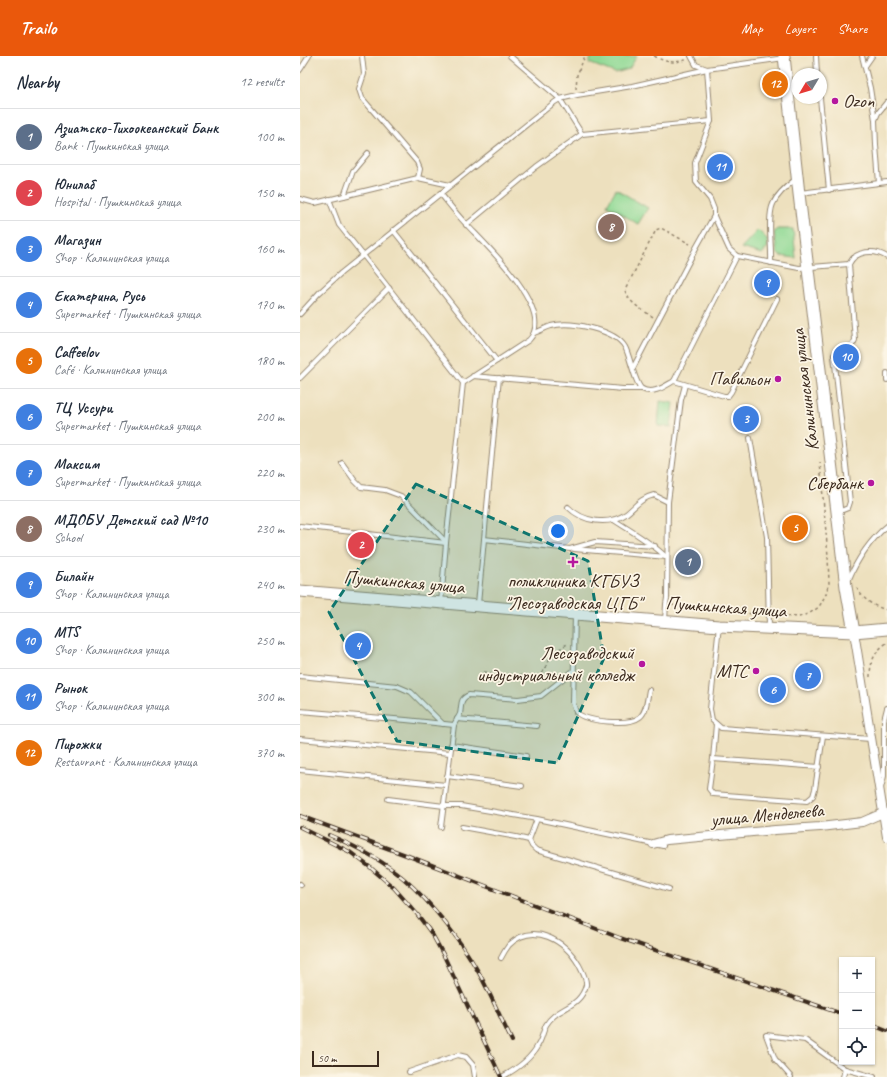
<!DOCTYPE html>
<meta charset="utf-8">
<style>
:root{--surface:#fff;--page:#f2f2f3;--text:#1f2937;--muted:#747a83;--line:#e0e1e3;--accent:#ea580c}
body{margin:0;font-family:Caveat,sans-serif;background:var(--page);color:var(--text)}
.controls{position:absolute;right:12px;bottom:12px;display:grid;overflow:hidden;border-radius:0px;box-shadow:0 1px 3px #0004}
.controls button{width:36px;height:36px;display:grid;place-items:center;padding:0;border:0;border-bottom:1px solid var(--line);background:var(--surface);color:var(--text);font:20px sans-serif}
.compass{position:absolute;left:491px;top:12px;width:36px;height:36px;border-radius:50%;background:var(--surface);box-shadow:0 1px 3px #0004;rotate:232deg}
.scale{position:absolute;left:12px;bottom:10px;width:67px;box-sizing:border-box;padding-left:4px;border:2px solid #3b2a1e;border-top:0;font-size:11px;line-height:14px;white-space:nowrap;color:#3b2a1e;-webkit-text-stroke:3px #fcf5e5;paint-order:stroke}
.you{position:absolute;left:258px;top:475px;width:14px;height:14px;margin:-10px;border:3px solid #fff;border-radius:50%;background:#1a73e8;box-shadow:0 0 0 6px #1a73e833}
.badge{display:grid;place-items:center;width:26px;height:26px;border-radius:50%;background:var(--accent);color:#fff;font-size:13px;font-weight:700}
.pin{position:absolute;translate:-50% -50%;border:2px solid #fff;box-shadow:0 1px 4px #0006}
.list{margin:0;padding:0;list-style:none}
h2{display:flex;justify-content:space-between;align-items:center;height:52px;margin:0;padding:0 16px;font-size:17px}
h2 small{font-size:13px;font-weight:400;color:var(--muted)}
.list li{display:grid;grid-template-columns:26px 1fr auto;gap:12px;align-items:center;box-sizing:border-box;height:56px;padding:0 16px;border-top:1px solid var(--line)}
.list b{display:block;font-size:15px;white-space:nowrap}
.list p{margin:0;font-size:13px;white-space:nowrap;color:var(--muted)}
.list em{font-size:13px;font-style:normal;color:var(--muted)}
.icon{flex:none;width:22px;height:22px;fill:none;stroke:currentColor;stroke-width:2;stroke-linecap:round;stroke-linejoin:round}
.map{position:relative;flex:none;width:587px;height:1021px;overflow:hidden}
header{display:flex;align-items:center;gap:24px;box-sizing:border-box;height:56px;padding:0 20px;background:var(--accent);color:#fff}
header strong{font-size:19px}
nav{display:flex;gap:22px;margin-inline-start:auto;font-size:14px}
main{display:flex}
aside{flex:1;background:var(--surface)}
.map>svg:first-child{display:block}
</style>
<header>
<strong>Trailo</strong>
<nav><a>Map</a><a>Layers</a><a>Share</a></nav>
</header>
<main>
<aside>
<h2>Nearby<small>12 results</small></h2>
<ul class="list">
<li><span class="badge" style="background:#5c6f8a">1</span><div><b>Азиатско-Тихоокеанский Банк</b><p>Bank · Пушкинская улица</p></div><em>100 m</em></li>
<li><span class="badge" style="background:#e0444e">2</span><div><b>Юнилаб</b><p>Hospital · Пушкинская улица</p></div><em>150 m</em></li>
<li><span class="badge" style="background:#3f7fe0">3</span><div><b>Магазин</b><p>Shop · Калининская улица</p></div><em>160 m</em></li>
<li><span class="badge" style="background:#3f7fe0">4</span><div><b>Екатерина, Русь</b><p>Supermarket · Пушкинская улица</p></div><em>170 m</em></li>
<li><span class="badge" style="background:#e8710a">5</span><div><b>Caffeelov</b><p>Café · Калининская улица</p></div><em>180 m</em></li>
<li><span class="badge" style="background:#3f7fe0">6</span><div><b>ТЦ Уссури</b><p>Supermarket · Пушкинская улица</p></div><em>200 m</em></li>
<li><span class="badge" style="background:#3f7fe0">7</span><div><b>Максим</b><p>Supermarket · Пушкинская улица</p></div><em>220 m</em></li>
<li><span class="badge" style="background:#8d6e63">8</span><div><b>МДОБУ Детский сад №10</b><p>School</p></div><em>230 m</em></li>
<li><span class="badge" style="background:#3f7fe0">9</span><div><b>Билайн</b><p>Shop · Калининская улица</p></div><em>240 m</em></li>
<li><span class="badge" style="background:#3f7fe0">10</span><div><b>MTS</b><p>Shop · Калининская улица</p></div><em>250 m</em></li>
<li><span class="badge" style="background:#3f7fe0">11</span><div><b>Рынок</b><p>Shop · Калининская улица</p></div><em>300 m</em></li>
<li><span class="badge" style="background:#e8710a">12</span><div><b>Пирожки</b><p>Restaurant · Калининская улица</p></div><em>370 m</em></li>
</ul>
</aside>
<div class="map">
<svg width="587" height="1021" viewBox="0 0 587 1021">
<rect width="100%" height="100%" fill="#fcf5e5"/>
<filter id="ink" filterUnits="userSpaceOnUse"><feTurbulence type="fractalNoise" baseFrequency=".025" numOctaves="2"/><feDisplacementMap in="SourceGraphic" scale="8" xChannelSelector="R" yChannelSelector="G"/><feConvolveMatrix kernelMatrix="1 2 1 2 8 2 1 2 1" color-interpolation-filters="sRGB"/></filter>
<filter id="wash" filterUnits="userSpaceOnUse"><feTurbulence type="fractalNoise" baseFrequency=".012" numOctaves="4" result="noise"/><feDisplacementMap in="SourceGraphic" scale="16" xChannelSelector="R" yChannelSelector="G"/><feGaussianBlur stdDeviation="0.9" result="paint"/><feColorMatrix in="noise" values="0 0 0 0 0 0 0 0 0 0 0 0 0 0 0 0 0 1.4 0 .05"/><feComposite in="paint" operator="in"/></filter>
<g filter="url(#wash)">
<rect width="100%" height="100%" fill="#ede0be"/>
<!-- green -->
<g fill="#90d994" stroke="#668259">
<polygon points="292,0 337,0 329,13 315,17 289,7"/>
<polygon points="316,133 348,152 338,168 307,149"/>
<polygon points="477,173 493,173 496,202 480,200 477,197 474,177"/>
<polygon points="458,174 467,183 468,191 462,198 441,192"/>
<polygon points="360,345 374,347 371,371 358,370"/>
</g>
</g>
<g filter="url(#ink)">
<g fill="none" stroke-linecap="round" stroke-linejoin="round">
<defs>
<g id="lane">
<polyline points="62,0 64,18 59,33 62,42 117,106 120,113 118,122"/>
<polyline points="210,0 260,43 282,78"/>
<path d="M 391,0 L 396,9 L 407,13 L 411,65 L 395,107 L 396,126 L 410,143 L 414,153 L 414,160 L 429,193 L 437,200 L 499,212 L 549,208 C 556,194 575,193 587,201"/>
<polyline points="516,0 517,18"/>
<polyline points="562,0 570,32 575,64"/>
<polyline points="565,10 572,0"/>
<polyline points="0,14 9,0"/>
<polyline points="520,42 529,134"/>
<polyline points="579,127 576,89 575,64 578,57 587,46"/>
<path d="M 140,137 C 149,148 158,160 168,170 C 188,191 245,245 234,276 C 233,279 231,282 229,284 L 163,327 L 146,487 L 141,547"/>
<polyline points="500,137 587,126"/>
<polyline points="44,140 53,115 68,97"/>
<polyline points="0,143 15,147 118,122 150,129"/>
<polyline points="29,143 39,169 63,199 163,327"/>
<polyline points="166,169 236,111 282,78 411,65"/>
<polyline points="93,174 197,305"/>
<path d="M 471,207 C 472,191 467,161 473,148 C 477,138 488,129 496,123"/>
<polyline points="0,258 19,237 41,217 255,46 260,43 277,39 332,30 407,13 484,2"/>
<path d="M 234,277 C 240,275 245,272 251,270 C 269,265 315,273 325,291 C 330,300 335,328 342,333 C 353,339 365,330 374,325 L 437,200"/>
<polyline points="333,312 396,192 414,160"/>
<polyline points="587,317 587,324"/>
<polyline points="173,320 323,333 342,333"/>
<polyline points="0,322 89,232"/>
<polyline points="374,325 424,340 428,340 431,336 477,243"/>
<polyline points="450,382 467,481 469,571"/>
<polyline points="42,407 55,425 61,431 85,434 101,440 146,486"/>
<polyline points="368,446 381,344 385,329"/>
<path d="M 268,451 C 283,466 308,470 326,458 C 336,450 341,442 354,439 L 368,446 L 367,542 L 366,548 L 365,565"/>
<path d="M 538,456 L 548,452 L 550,446 L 534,299 L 539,293 C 547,292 552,292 555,284 L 549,208"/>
<path d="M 314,464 C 332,476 351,486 366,501"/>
<polyline points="0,470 146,487"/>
<polyline points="184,483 270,493 295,486 355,490"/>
<polyline points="274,493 367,501"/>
<path d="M 548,525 C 557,504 569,485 587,470"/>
<polyline points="178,548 199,322"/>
<path d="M 275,558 L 273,647 C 274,649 275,654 276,656 C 286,666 329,670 340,661 C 347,655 347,643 349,634"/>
<polyline points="419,570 410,653 412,664 421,672 571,683"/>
<polyline points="0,620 97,630 111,636 143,668"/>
<polyline points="0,655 106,664 154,669"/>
<polyline points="157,663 237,670"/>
<polyline points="0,683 150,697"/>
<polyline points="151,689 226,700"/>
<polyline points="413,703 416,668"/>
<polyline points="519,711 413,703 409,733 413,738 507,745 513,740 515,733 523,680"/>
<polyline points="0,714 146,729"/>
<polyline points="147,720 222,730"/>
<polyline points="581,732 584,720 584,664 587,652"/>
<polyline points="88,743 144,750 161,750 237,763 363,790"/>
<path d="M 141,771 L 154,669 C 155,666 158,662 160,658 C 162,649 159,643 169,639 L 218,643 L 241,640 L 273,615"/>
<polyline points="162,771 216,781 229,784 232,790 236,794 369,833"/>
<polyline points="229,784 237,763"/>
<polyline points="0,828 1,829"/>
<path d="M 201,902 C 203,898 206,893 209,889 C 234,865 265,885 279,909 C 282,915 287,923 286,929 C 280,953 256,951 246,969 C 243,975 242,983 238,989 C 231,1003 215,1014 202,1021"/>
<polyline points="109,1016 158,999 166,1001 173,1009 175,1021"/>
<polyline points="491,1021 475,1003 466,979 505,984 545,1013 574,1021"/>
<polyline points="543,1021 545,1013"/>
</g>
<g id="street">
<polyline points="554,576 587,781"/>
<polyline points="353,788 367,784 475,774 520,771 562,766 583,757"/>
</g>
<g id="secondary">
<polyline points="484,0 499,138 546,531 554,576"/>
<polyline points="0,535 419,570 554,576 587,573"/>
</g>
</defs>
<!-- lane casing -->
<use href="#lane" stroke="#94856e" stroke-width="6"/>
<!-- street casing -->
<use href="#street" stroke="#94856e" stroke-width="10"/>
<!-- secondary casing -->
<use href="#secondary" stroke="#94856e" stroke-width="13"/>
<!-- path -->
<g stroke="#94856e" stroke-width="1.5" stroke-dasharray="3 3" stroke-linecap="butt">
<path d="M 354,0 C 367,7 372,7 386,4"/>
<polyline points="276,33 277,19 285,0"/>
<path d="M 353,261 C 343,254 328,247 325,234 L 356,174 L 361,172 L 390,188"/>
<path d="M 557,532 C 563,544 575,551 587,554"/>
<polyline points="371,549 463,559"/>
<polyline points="475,560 499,561 510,557 519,551 526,538 529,527 528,500 520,406"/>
<polyline points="184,616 237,621 242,618 252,598 267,588"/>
<path d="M 570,621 C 570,607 574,595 587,587"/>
</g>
<!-- lane -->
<use href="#lane" stroke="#fff" stroke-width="4"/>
<!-- street -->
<use href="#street" stroke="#fff" stroke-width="8"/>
<!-- secondary -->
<use href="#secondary" stroke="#fff" stroke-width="11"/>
<defs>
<g id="rail">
<polyline points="0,760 106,799 320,882 542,958"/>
<polyline points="0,771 50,796 71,812 94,832 117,858 132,878 144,900 201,1021"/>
<path d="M 29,779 C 55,790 81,803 103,822 C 132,847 160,883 179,917 C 191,939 201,963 212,985"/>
<polyline points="572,969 587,975"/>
</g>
</defs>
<!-- rail casing -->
<use href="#rail" stroke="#3b2a1e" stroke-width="4"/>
<!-- rail -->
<use href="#rail" stroke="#fcf5e5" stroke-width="2.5" stroke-dasharray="8" stroke-linecap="butt"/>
</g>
</g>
<!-- marked area -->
<path fill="#0f766e" fill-opacity="0.2" stroke="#0f766e" stroke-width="3" stroke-dasharray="8 5" stroke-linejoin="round" d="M 116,428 L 288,505 L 304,602 L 257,707 L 97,685 L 29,556 Z"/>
<!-- markers -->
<g fill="#b5179e" stroke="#fcf5e5" stroke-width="1.5">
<circle cx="535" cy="45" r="4"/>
<circle cx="478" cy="323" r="4"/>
<circle cx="571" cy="427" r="4"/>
<path d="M271 500h4v4h4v4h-4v4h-4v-4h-4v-4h4z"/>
<circle cx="342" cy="608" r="4"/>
<circle cx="456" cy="615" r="4"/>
</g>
<g text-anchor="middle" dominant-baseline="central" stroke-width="3.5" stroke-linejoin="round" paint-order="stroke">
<!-- poi labels -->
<g font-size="19" fill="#3b2a1e" stroke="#fcf5e5" text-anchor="end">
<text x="543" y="45" text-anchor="start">Ozon</text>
<text x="470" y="323">Павильон</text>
<text x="563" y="427">Сбербанк</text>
<text x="273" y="525" text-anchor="middle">поликлиника КГБУЗ<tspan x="273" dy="22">"Лесозаводская ЦГБ"</tspan></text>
<text x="334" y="597">Лесозаводский<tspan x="334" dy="22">индустриальный колледж</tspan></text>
<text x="448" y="615">МТС</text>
</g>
<!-- street labels -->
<g font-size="19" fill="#3b2a1e" stroke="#fcf5e5">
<text transform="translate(505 334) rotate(-97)">Калининская улица</text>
<text transform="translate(104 526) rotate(5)">Пушкинская улица</text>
<text transform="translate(426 551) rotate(4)">Пушкинская улица</text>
<text transform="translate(467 759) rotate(-5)">улица Менделеева</text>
</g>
</g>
</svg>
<div class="controls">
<button>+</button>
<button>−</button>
<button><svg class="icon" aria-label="locate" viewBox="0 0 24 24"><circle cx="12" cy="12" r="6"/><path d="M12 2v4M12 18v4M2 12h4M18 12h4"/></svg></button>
</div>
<svg class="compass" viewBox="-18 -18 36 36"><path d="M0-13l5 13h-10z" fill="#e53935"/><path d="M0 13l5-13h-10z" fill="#747a83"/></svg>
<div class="scale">50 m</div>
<div class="you"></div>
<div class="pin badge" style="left:388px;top:506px;background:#5c6f8a">1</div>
<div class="pin badge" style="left:61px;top:489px;background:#e0444e">2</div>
<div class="pin badge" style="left:446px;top:363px;background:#3f7fe0">3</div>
<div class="pin badge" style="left:58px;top:590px;background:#3f7fe0">4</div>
<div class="pin badge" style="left:495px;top:472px;background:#e8710a">5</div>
<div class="pin badge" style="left:473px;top:634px;background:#3f7fe0">6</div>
<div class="pin badge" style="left:508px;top:620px;background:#3f7fe0">7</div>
<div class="pin badge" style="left:311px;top:171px;background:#8d6e63">8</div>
<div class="pin badge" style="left:467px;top:227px;background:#3f7fe0">9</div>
<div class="pin badge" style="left:546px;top:301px;background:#3f7fe0">10</div>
<div class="pin badge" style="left:420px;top:111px;background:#3f7fe0">11</div>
<div class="pin badge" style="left:475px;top:28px;background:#e8710a">12</div>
</div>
</main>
